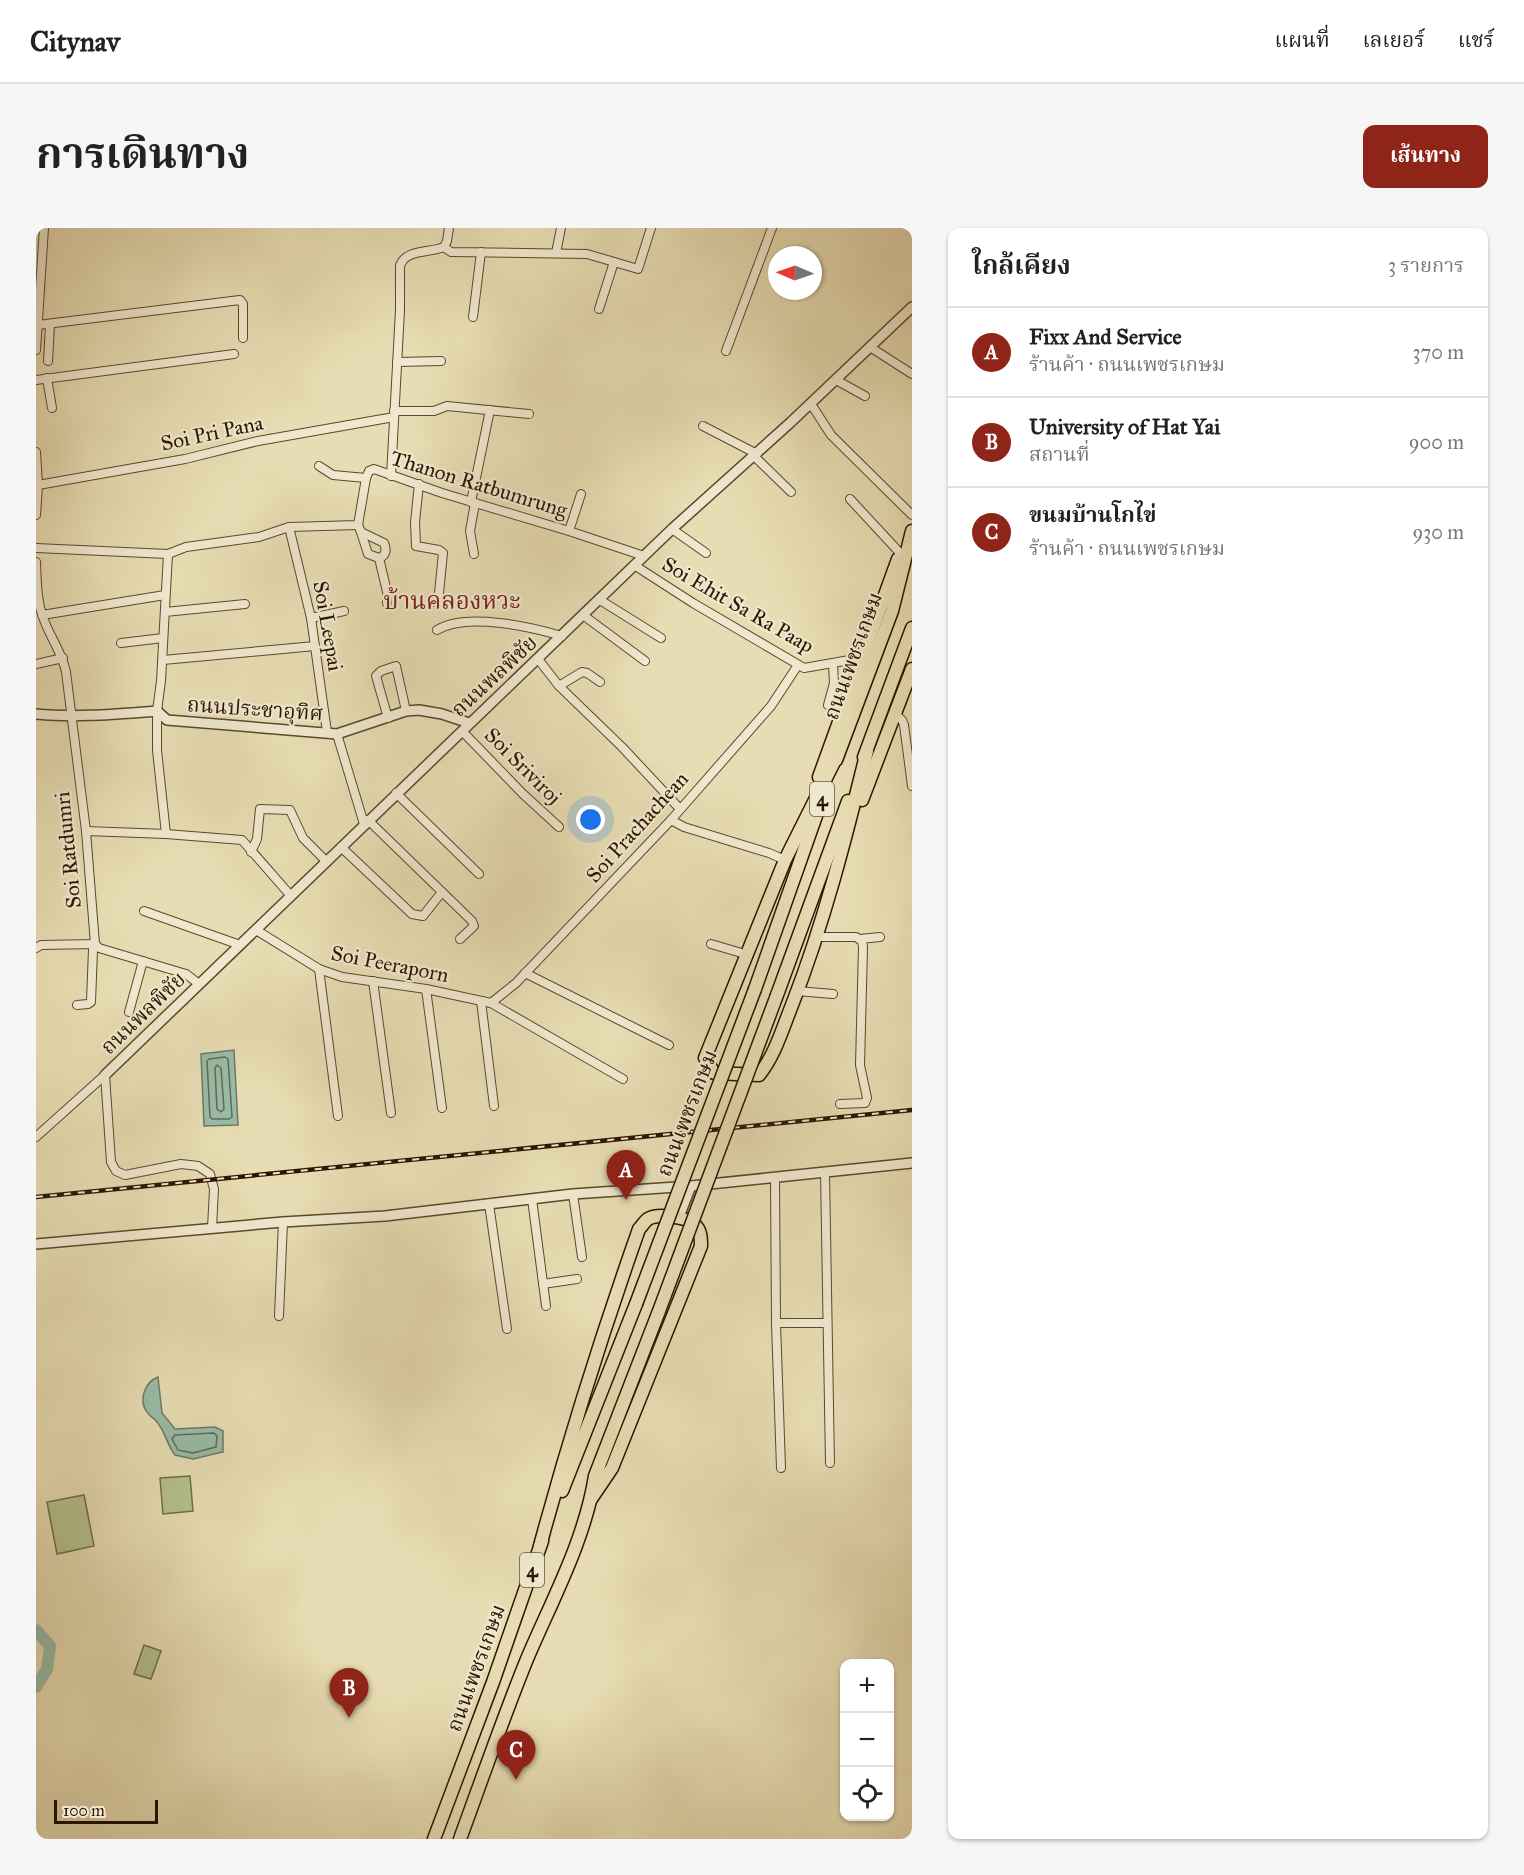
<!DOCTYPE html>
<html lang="th">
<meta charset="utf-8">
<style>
:root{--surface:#fff;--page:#f6f6f6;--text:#222;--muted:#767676;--line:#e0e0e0;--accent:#8f2418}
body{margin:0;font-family:"IM FELL Great Primer","Noto Serif Thai",serif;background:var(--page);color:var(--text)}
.controls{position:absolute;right:18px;bottom:18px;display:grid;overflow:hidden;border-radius:12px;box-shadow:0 2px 4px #0004}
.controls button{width:54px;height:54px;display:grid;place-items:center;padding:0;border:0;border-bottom:2px solid var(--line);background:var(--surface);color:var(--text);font:30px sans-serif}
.compass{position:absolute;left:732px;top:18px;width:54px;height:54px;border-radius:50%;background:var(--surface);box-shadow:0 2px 4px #0004;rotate:272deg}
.scale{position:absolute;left:18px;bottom:15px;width:104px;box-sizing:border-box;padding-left:6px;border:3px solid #2c1600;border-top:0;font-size:16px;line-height:21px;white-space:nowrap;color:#2c1600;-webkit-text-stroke:4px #efe8ce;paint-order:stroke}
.you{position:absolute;left:555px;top:592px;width:21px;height:21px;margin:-15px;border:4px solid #fff;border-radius:50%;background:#1a73e8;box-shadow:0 0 0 9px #1a73e833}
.badge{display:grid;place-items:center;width:39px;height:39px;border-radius:50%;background:var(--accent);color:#fff;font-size:20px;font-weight:700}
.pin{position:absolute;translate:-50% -50px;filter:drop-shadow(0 2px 3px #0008)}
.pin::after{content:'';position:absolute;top:32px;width:21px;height:18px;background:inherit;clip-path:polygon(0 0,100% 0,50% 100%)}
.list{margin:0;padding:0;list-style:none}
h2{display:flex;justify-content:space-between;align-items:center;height:78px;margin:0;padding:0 24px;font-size:26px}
h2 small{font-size:20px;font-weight:400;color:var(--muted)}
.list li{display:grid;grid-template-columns:39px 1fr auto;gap:18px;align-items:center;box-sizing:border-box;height:90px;padding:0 24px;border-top:2px solid var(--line)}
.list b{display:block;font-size:22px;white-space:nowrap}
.list p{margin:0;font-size:20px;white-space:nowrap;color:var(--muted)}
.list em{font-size:20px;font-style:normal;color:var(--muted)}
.icon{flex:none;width:33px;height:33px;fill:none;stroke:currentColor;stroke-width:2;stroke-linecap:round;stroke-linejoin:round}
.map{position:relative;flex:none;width:876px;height:1611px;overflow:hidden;border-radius:12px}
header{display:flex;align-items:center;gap:36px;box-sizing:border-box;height:84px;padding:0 30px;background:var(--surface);border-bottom:2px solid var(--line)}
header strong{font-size:28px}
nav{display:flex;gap:33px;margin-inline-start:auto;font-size:21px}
.intro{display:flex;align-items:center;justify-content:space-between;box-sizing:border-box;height:144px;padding:0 36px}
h1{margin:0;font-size:42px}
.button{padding:15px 27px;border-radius:12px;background:var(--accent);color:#fff;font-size:21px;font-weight:700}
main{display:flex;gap:36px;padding:0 36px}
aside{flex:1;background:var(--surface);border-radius:12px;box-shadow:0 2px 4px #0004}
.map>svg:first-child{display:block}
</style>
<header>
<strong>Citynav</strong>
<nav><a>แผนที่</a><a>เลเยอร์</a><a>แชร์</a></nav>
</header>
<div class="intro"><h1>การเดินทาง</h1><a class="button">เส้นทาง</a></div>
<main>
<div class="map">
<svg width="876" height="1611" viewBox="0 0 876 1611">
<rect width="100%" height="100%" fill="#e7dcb3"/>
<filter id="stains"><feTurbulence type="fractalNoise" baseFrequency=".00333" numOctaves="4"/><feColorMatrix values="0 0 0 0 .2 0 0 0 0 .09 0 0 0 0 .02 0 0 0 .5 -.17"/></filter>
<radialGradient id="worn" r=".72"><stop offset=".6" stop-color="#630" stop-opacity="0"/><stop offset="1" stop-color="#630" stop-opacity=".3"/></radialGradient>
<!-- green -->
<g fill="#b3c18e" stroke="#706c47" stroke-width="1.5">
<polygon points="154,1248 157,1283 127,1286 124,1250"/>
<polygon points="48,1267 58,1318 21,1326 11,1274"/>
<polygon points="108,1417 125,1423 115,1451 98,1446"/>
</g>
<!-- water -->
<g fill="#98bca7" stroke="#6d7a64" stroke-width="1.5">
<polygon points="198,822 202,897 168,898 165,826"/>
<path d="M 122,1149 L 126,1185 L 139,1201 L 179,1199 L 187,1203 L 187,1224 L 157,1231 L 139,1227 C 131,1217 129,1203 121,1194 C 118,1190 113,1188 111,1184 C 102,1172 109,1154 122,1149 Z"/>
</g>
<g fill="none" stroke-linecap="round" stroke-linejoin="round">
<!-- shore -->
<g stroke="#626954" stroke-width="1.5">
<polygon points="189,829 192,831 196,889 193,891 176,891 174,889 171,833 173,831"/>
<polygon points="181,837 185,840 188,881 185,884 181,881 179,840"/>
<polygon points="178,1205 181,1208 180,1219 157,1225 142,1222 136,1211 139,1207"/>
</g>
<!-- river -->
<polyline stroke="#98bca7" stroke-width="12" points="0,1402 14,1418 11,1441 0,1459"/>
<defs>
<g id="minor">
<polyline points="408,19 415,24 551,26 602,41 615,0"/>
<polyline points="520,25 525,0"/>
<polyline points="563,81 578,34"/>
<polyline points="437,89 445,24"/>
<polyline points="2,97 204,72 207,76 207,110"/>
<polyline points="834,119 876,146"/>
<polyline points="0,122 8,0"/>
<polyline points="690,123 736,0"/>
<polyline points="12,133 14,96"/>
<polyline points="361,134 405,133"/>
<polyline points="11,150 16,180"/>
<polyline points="0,152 198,126"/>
<polyline points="800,152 829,168"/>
<polyline points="775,176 795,207 876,287"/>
<polyline points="358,183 398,183 411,178 493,186"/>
<polyline points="667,198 721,226"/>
<polyline points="0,224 2,257 0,287"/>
<polyline points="718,228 755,264"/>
<polyline points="283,238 297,247 330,250"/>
<path d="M 355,248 L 364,82 L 364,38 C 369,21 394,25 408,19 L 411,13 L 413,0"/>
<polyline points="383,256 379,294 380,318 403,322 407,325 403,365 398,374"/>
<polyline points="2,257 149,231 222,213 358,189"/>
<polyline points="814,271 864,325"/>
<polyline points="435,274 454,182"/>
<path d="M 322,297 L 325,304 L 348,315 C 351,322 350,328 343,330 L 352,368 L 351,375"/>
<polyline points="253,299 275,390 291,504"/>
<polyline points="636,301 670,325"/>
<polyline points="533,303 545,266"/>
<polyline points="325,304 332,326 343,330"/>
<polyline points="0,320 132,326 150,319 223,309 253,299 322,297 330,250 333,243 338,241 406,265 533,303 608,328"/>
<polyline points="438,326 434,303 439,275"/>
<path d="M 0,334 C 1,351 0,370 6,386 C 12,407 26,423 30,444 L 50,603 L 59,716 L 57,721 L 55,774 L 52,776 L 41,777"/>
<polyline points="598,337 657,375 768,440 825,430"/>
<polyline points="564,372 625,410"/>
<polyline points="129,384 209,376"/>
<polyline points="6,387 129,367"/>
<polyline points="547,387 609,433"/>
<polyline points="275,390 308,383"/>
<path d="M 401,402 C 431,384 495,399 526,408"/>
<polyline points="85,415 127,410"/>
<polyline points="502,431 523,458 586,519 644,581"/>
<polyline points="127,432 279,418"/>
<polyline points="0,436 27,430"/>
<polyline points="797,436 798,455 792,477 806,485"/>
<polyline points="523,458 546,444 551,445 564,454"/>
<polyline points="859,486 866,492 868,497 876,558"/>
<polyline points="352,490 340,448 345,443 360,438 370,483"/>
<polyline points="426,503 487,566 523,599"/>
<polyline points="301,506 328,596"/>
<polyline points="360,565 443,646"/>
<polyline points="332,592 436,693 438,698 424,711"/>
<polyline points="635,592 648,599 733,625 749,632"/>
<polyline points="50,603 130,606 206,612 255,668"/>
<polyline points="130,606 121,522 121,483 125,453 132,326"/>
<polyline points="305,619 376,686 387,688 406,664"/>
<polyline points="215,624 221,611 224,581 254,582 267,610 290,633"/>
<polyline points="108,683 204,717"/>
<polyline points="220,702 283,741 306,749 390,761 455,775 587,851"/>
<polyline points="780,709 820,709 826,713 827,719 824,837 831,870 829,875 804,876"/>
<polyline points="824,711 844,709"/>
<polyline points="675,716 709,726"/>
<polyline points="0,720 5,717 59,716 63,720 150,746 163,756"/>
<polyline points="283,741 302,888"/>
<polyline points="489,745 633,817"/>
<polyline points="337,753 355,885"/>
<polyline points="390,761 406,880"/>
<polyline points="761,763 797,766"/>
<polyline points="445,773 458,878"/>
<polyline points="455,775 480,755 635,592 735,478 762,437"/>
<polyline points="93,784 107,733"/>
<polyline points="69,847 75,934 80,943 89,947 145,936 162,938 174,946 178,961 176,1000"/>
<polyline points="0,909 69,847"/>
<polyline points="789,945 794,1235"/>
<polyline points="739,949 740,1095 745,1240"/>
<polyline points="537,966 546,1029"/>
<polyline points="496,971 510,1078"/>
<polyline points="453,976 471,1101"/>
<polyline points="507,1056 541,1051"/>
<polyline points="243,1088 247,994"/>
<polyline points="740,1095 790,1095"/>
</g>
<g id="tertiary">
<path d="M 0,486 C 40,490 81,486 121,483 L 131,492 L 301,506 L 370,483 L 383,482 L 406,486 L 433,495"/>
<polyline points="69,847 636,301 755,194 876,79"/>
<polyline points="643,989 655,958"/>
<polyline points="0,1016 247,994 349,988 537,966 655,958 876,935"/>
</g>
<g id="trunk">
<path d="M 802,526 L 749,632 L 669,830 L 678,845 L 723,847 C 739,827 746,802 756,777 C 788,695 810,609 831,523"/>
<polyline points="828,529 876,400"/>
<polyline points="800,532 856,383 876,303"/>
<polyline points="783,549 862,331"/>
<polyline points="826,572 876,441"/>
<polyline points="719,761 787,568"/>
<polyline points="741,767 812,573"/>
<polyline points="526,1263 600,1076"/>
<path d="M 504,1318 C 533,1211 566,1106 603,1001 C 606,998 609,993 612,991 C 621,985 651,989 658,996 C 665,1002 665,1010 665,1018 L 576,1240 L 555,1271"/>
<polyline points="398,1611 457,1454 506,1313"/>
<path d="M 424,1611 C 446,1551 467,1490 491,1431 C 516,1372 549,1312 559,1248 L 623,1083"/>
</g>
</defs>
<!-- minor casing -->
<use href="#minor" stroke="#5b482d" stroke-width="10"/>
<!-- tertiary casing -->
<use href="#tertiary" stroke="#5b482d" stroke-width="12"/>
<!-- trunk casing -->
<use href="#trunk" stroke="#2c1600" stroke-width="15"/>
<!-- minor -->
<use href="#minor" stroke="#efe8ce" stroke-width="8"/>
<!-- tertiary -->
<use href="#tertiary" stroke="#efe8ce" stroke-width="9"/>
<!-- trunk -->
<use href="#trunk" stroke="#e7dcb3" stroke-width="12"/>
<defs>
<polyline id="rail" points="0,969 876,882"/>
</defs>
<!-- rail casing -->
<use href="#rail" stroke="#2c1600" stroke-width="4.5"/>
<!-- rail -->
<use href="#rail" stroke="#efe8ce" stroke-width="2" stroke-dasharray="7" stroke-linecap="butt"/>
<defs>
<g id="trunk-bridge">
<polyline points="600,1076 719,761"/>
<polyline points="623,1083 741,767"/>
</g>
</defs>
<!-- trunk-bridge casing -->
<use href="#trunk-bridge" stroke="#2c1600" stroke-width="15" stroke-linecap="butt"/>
<!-- trunk-bridge -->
<use href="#trunk-bridge" stroke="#e7dcb3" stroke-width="12"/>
</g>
<g text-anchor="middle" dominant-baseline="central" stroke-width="4.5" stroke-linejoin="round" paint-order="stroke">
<!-- shield labels -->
<g fill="#efe8ce" stroke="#66553e" stroke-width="1.5">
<rect x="774" y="554" width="24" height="34" rx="4.5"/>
<rect x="484" y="1325" width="24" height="34" rx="4.5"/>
</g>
<g font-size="20" font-weight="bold" fill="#2c1600">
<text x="786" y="571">4</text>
<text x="496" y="1342">4</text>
</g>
<!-- street labels -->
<g font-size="21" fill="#2c1600" stroke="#efe8ce">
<text transform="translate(176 205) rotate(-12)">Soi Pri Pana</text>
<text transform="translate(443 256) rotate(17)">Thanon Ratbumrung</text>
<text transform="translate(702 377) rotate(30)">Soi Ehit Sa Ra Paap</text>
<text transform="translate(292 398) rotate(80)">Soi Leepai</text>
<text transform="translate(817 428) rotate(-70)">ถนนเพชรเกษม</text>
<text transform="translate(458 448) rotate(-43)">ถนนพลพิชัย</text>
<text transform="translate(219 481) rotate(4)">ถนนประชาอุทิศ</text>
<text transform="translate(487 538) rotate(45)">Soi Sriviroj</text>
<text transform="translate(601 599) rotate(-48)">Soi Prachachean</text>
<text transform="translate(32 622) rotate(-96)">Soi Ratdumri</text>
<text transform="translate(354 736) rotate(11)">Soi Peeraporn</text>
<text transform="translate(107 785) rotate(-44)">ถนนพลพิชัย</text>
<text transform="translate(651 885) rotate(-69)">ถนนเพชรเกษม</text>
<text transform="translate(440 1440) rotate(-70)">ถนนเพชรเกษม</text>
</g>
<!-- quarter labels -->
<g font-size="24" fill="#7a1f14" stroke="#efe8ce">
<text x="416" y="373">บ้านคลองหวะ</text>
</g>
</g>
<rect width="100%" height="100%" filter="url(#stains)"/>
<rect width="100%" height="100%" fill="url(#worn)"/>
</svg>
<div class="controls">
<button>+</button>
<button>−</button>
<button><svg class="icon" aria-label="locate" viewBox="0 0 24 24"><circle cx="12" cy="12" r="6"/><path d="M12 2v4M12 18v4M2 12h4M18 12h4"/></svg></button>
</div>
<svg class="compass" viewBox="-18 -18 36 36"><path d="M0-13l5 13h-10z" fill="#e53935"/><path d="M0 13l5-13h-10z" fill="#767676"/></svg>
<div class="scale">100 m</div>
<div class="you"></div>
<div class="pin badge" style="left:590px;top:972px">A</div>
<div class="pin badge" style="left:313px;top:1490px">B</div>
<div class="pin badge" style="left:480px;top:1552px">C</div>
</div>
<aside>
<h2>ใกล้เคียง<small>3 รายการ</small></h2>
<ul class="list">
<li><span class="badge">A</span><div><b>Fixx And Service</b><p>ร้านค้า · ถนนเพชรเกษม</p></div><em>370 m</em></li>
<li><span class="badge">B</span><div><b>University of Hat Yai</b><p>สถานที่</p></div><em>900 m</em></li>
<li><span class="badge">C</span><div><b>ขนมบ้านโกไข่</b><p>ร้านค้า · ถนนเพชรเกษม</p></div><em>930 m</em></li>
</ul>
</aside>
</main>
